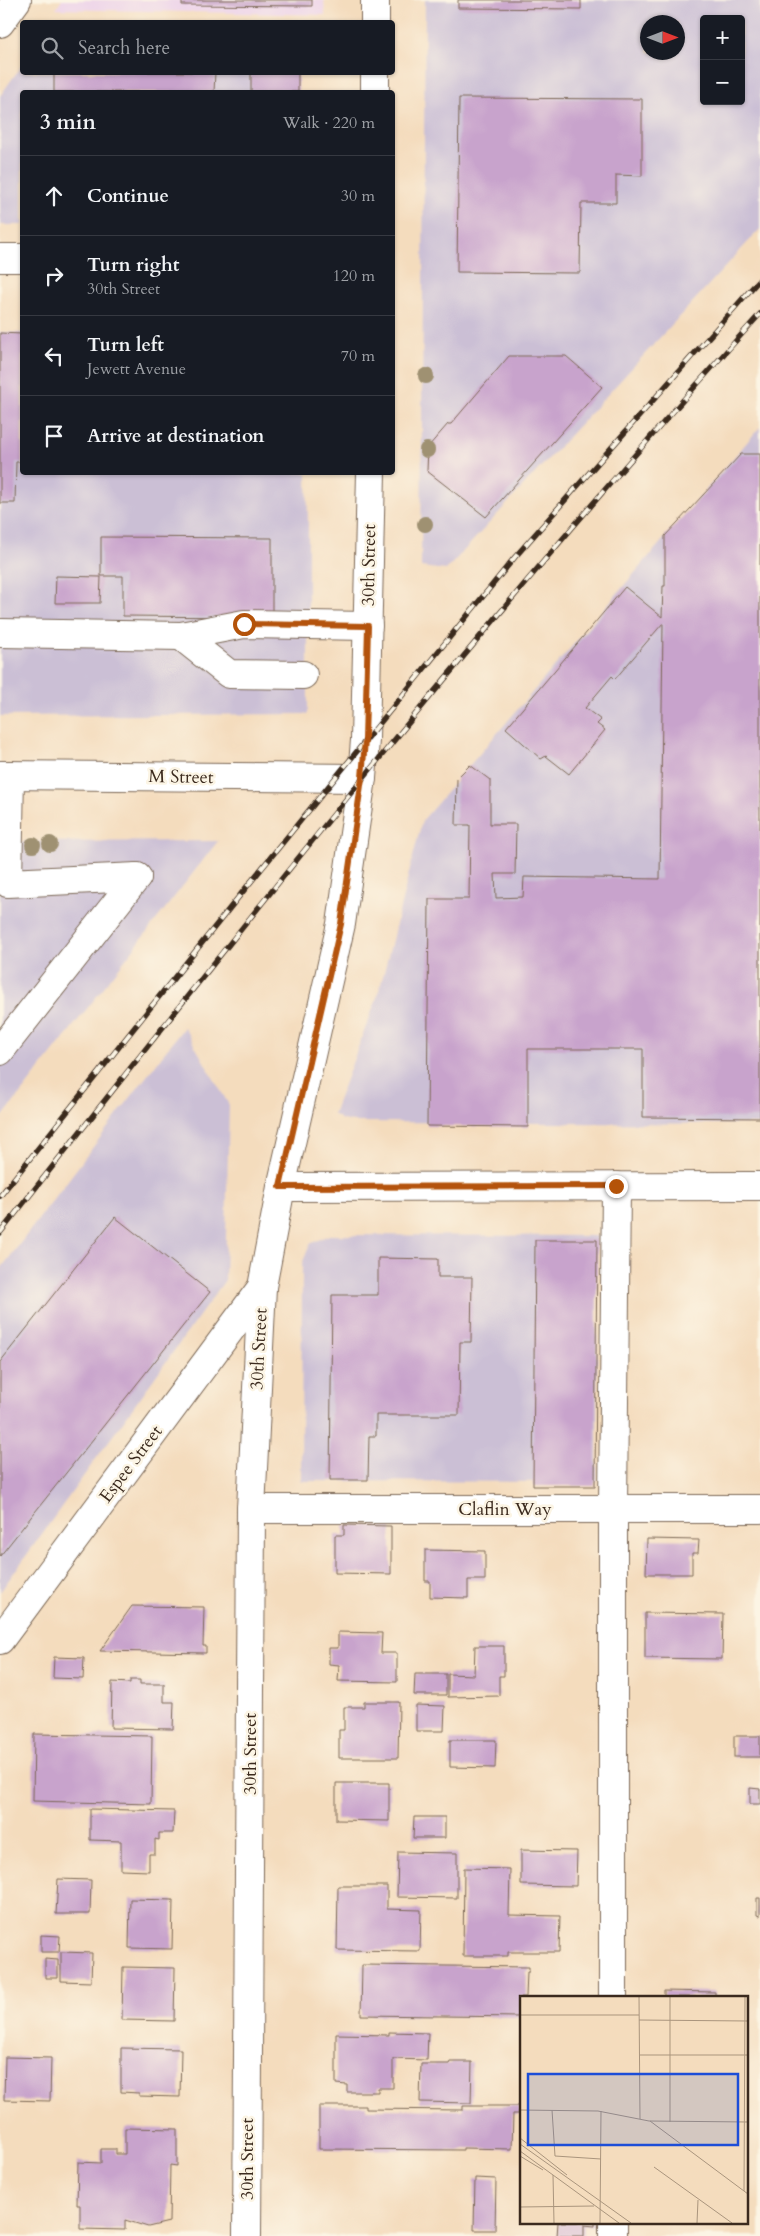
<!DOCTYPE html>
<meta charset="utf-8">
<style>
:root{--surface:#171b24;--page:#20242c;--text:#f1f3f6;--muted:#9ea1a6;--line:#363941}
body{margin:0;font-family:Cardo,serif;background:var(--page);color:var(--text)}
.controls{position:absolute;right:15px;top:15px;display:grid;overflow:hidden;border-radius:5px;box-shadow:0 1px 4px #0004}
.controls button{width:45px;height:45px;display:grid;place-items:center;padding:0;border:0;border-bottom:1px solid var(--line);background:var(--surface);color:var(--text);font:25px sans-serif}
.compass{position:absolute;left:640px;top:15px;width:45px;height:45px;border-radius:50%;background:var(--surface);box-shadow:0 1px 4px #0004;rotate:90deg}
.stop{position:absolute;width:15px;height:15px;margin:-11px;border:4px solid #b45309;border-radius:50%;background:#fff}
.stop.end{background:#b45309;border-color:#fff;box-shadow:0 1px 5px #0008}
.list{margin:0;padding:0;list-style:none}
h2{display:flex;justify-content:space-between;align-items:center;height:65px;margin:0;padding:0 20px;font-size:21px}
h2 small{font-size:16px;font-weight:400;color:var(--muted)}
.list li{display:grid;grid-template-columns:32px 1fr auto;gap:15px;align-items:center;box-sizing:border-box;height:80px;padding:0 20px;border-top:1px solid var(--line)}
.list b{display:block;font-size:19px;white-space:nowrap}
.list p{margin:0;font-size:16px;white-space:nowrap;color:var(--muted)}
.list em{font-size:16px;font-style:normal;color:var(--muted)}
.icon{flex:none;width:28px;height:28px;fill:none;stroke:currentColor;stroke-width:2;stroke-linecap:round;stroke-linejoin:round}
.map{position:relative;flex:none;width:760px;height:2236px;overflow:hidden}
.search{position:absolute;background:var(--surface);box-shadow:0 1px 4px #0004;left:20px;top:20px;width:375px;height:55px;display:flex;align-items:center;gap:12px;box-sizing:border-box;padding:0 18px;border-radius:5px;color:var(--muted);font-size:19px}
.panel{position:absolute;background:var(--surface);box-shadow:0 1px 4px #0004;left:20px;top:90px;width:375px;height:385px;border-radius:5px}
.map>svg:first-child{display:block}
</style>
<div class="map">
<svg width="760" height="2236" viewBox="0 0 760 2236">
<rect width="100%" height="100%" fill="#fcf5e5"/>
<filter id="ink" filterUnits="userSpaceOnUse"><feTurbulence type="fractalNoise" baseFrequency=".02" numOctaves="2"/><feDisplacementMap in="SourceGraphic" scale="10" xChannelSelector="R" yChannelSelector="G"/><feConvolveMatrix kernelMatrix="1 2 1 2 8 2 1 2 1" color-interpolation-filters="sRGB"/></filter>
<filter id="wash" filterUnits="userSpaceOnUse"><feTurbulence type="fractalNoise" baseFrequency=".0096" numOctaves="4" result="noise"/><feDisplacementMap in="SourceGraphic" scale="20" xChannelSelector="R" yChannelSelector="G"/><feGaussianBlur stdDeviation="1.12" result="paint"/><feColorMatrix in="noise" values="0 0 0 0 0 0 0 0 0 0 0 0 0 0 0 0 0 1.4 0 .05"/><feComposite in="paint" operator="in"/></filter>
<g filter="url(#wash)">
<rect width="100%" height="100%" fill="#f4dcbd"/>
<!-- built -->
<polygon fill="#ecd1ea" points="62,0 324,0 325,15 56,9"/>
<!-- industrial -->
<g fill="#cbbfd5" fill-rule="evenodd">
<path d="M 425,0 L 760,0 L 760,229 L 446,570 L 421,567 ZM 704,19 L 741,19 L 741,101 L 704,101 ZM 648,22 L 678,22 L 678,52 L 648,52 Z"/>
<polygon points="22,65 22,72 293,73 293,92 22,92 22,225 0,225 0,96"/>
<polygon points="0,332 22,333 22,472 307,473 308,522 308,714 0,716"/>
<polygon points="760,427 760,1124 353,1122 342,1120 333,1114 379,992 422,821"/>
<polygon points="218,841 0,1120 0,842"/>
<polygon points="184,1027 229,1105 225,1280 0,1592 0,1270"/>
<polygon points="329,1235 597,1236 597,1482 301,1481 302,1264 310,1244"/>
</g>
<g id="blocks">
<!-- building -->
<g fill="#c8a3cc">
<polygon points="182,0 312,0 312,6 182,5"/>
<polygon points="458,0 581,0 581,9 458,8"/>
<polygon points="54,72 215,72 214,92 54,92"/>
<rect x="251" y="72" width="47" height="20"/>
<polygon points="459,98 642,99 642,176 616,175 616,203 581,203 580,273 457,272"/>
<polygon points="0,333 22,334 22,462 16,462 15,503 0,503"/>
<polygon points="509,356 566,356 602,387 486,517 427,471 428,447 448,424 451,424"/>
<polygon points="741,454 760,454 760,1118 643,1117 643,1049 528,1049 528,1127 427,1126 429,899 469,899 470,825 456,825 457,778 470,765 490,780 490,824 516,824 515,874 495,874 496,898 523,897 524,877 660,879 663,623 615,679 612,676 585,708 601,720 597,724 605,730 569,774 546,756 541,759 506,728 625,587 662,617 663,586 665,586 665,536"/>
<polygon points="101,537 272,538 272,615 242,617 123,616 123,576 101,576"/>
<polygon points="56,576 101,577 100,603 55,603"/>
<polygon points="115,1217 210,1292 0,1556 0,1362"/>
<polygon points="535,1240 597,1240 595,1486 533,1486"/>
<polygon points="378,1258 438,1259 438,1277 472,1277 471,1342 460,1342 459,1415 376,1415 376,1436 369,1436 368,1480 330,1480 332,1295 378,1295"/>
<polygon points="344,1525 391,1526 391,1574 335,1573 335,1535 344,1535"/>
<polygon points="647,1539 699,1540 698,1553 692,1553 692,1574 646,1574"/>
<polygon points="425,1550 485,1551 485,1580 468,1580 468,1598 430,1597 430,1581 425,1581"/>
<polygon points="132,1606 204,1607 203,1646 206,1646 206,1653 100,1651"/>
<polygon points="645,1613 723,1614 722,1659 645,1658"/>
<polygon points="338,1632 382,1633 381,1653 397,1653 397,1682 338,1681 339,1665 329,1664 329,1648 338,1648"/>
<polygon points="475,1646 504,1646 504,1676 499,1676 499,1696 448,1697 448,1674 474,1675"/>
<polygon points="54,1657 84,1658 83,1679 53,1678"/>
<polygon points="415,1674 446,1674 446,1695 414,1695"/>
<polygon points="130,1680 140,1680 140,1684 164,1684 164,1702 174,1702 173,1729 111,1728 112,1682 130,1683"/>
<polygon points="364,1702 399,1702 398,1758 339,1758 339,1730 344,1730 344,1707 364,1707"/>
<polygon points="416,1705 445,1706 444,1731 416,1731"/>
<polygon points="34,1734 152,1736 151,1804 33,1801"/>
<rect x="734" y="1736" width="26" height="21"/>
<polygon points="450,1740 496,1740 495,1768 450,1767"/>
<polygon points="336,1783 389,1783 389,1821 336,1820"/>
<polygon points="750,1788 760,1789 760,1804 750,1804"/>
<polygon points="90,1809 174,1811 173,1833 159,1833 159,1840 155,1839 155,1854 149,1854 149,1871 121,1870 121,1841 90,1840"/>
<polygon points="414,1817 445,1817 445,1838 413,1838"/>
<polygon points="521,1850 577,1851 576,1886 521,1885"/>
<polygon points="398,1852 457,1853 457,1898 397,1897"/>
<polygon points="464,1868 510,1869 509,1915 560,1916 559,1952 508,1952 508,1956 463,1956"/>
<polygon points="58,1879 91,1880 90,1914 56,1914"/>
<polygon points="338,1886 387,1886 387,1909 421,1910 420,1951 337,1950"/>
<polygon points="757,1898 760,1898 760,1916 757,1915"/>
<polygon points="130,1899 173,1900 172,1949 129,1948"/>
<polygon points="41,1935 60,1936 59,1952 41,1952"/>
<polygon points="61,1952 92,1953 91,1982 61,1981"/>
<polygon points="45,1959 58,1960 58,1978 45,1978"/>
<polygon points="362,1965 529,1967 529,1972 527,1972 526,1997 521,1997 521,2017 361,2015"/>
<polygon points="123,1967 175,1968 174,2021 122,2020"/>
<polygon points="664,1991 715,1992 715,1997 664,1997"/>
<polygon points="389,2032 428,2033 427,2060 393,2059 393,2088 378,2088 378,2092 347,2092 347,2085 336,2084 336,2034 389,2035"/>
<polygon points="121,2048 181,2049 180,2097 139,2096 139,2093 121,2092"/>
<polygon points="5,2057 51,2058 50,2101 4,2100"/>
<polygon points="451,2062 472,2062 471,2103 420,2102 421,2064 450,2064"/>
<polygon points="319,2106 366,2106 366,2109 463,2110 463,2106 519,2106 519,2114 513,2114 512,2149 463,2148 463,2150 319,2149"/>
<polygon points="125,2128 177,2129 177,2166 170,2165 169,2222 148,2227 125,2220 125,2230 80,2229 80,2205 77,2205 78,2162 101,2163 101,2149 116,2149 116,2154 125,2154"/>
<polygon points="475,2178 496,2179 495,2230 474,2230"/>
<polygon points="558,2222 595,2222 595,2226 584,2225 584,2236 557,2236"/>
</g>
</g>
</g>
<g filter="url(#ink)">
<use href="#blocks" fill-opacity="0" stroke="#7c6856" stroke-width="1"/>
<g fill="none" stroke-linecap="round" stroke-linejoin="round">
<defs>
<g id="minor">
<polyline points="375,0 375,22"/>
<polyline points="375,72 375,92"/>
<polyline points="0,258 22,258"/>
<polyline points="0,633 181,636 244,624 368,626"/>
<polyline points="181,636 229,674 303,675"/>
<polyline points="0,775 362,778"/>
<polyline points="10,775 8,883 137,877"/>
<polyline points="0,1051 137,877"/>
<polyline points="281,1187 760,1186"/>
<polyline points="251,1509 760,1509"/>
<polyline points="0,1640 262,1287"/>
<polyline points="613,1997 613,1509 616,1186"/>
<polyline points="613,2222 613,2236"/>
<polyline points="247,2236 251,1509 262,1287 281,1187 341,924 362,778 365,740 371,472"/>
</g>
<polyline id="highway" points="0,23 17,0"/>
</defs>
<!-- minor casing -->
<use href="#minor" stroke="#7c6856" stroke-width="30"/>
<!-- highway casing -->
<use href="#highway" stroke="#7c6856" stroke-width="30"/>
<!-- minor -->
<use href="#minor" stroke="#fff" stroke-width="28"/>
<!-- highway -->
<use href="#highway" stroke="#fff" stroke-width="28"/>
<defs>
<g id="rail">
<polyline points="0,1196 249,884 515,557 760,279"/>
<path d="M 0,1233 C 246,921 493,609 760,314"/>
</g>
</defs>
<!-- rail casing -->
<use href="#rail" stroke="#3b2a1e" stroke-width="5.5"/>
<!-- rail -->
<use href="#rail" stroke="#fcf5e5" stroke-width="4" stroke-dasharray="11" stroke-linecap="butt"/>
</g>
<!-- trees -->
<g fill="#9f9172">
<circle cx="426" cy="376" r="8"/>
<circle cx="427" cy="450" r="8"/>
<circle cx="425" cy="524" r="8"/>
<circle cx="50" cy="844" r="8"/>
<circle cx="33" cy="845" r="8"/>
</g>
</g>
<g fill="none" stroke-linecap="round" stroke-linejoin="round" filter="url(#ink)">
<!-- route -->
<polyline stroke="#b45309" stroke-width="6" points="244,624 368,626 365,740 362,778 341,924 280,1187 616,1186"/>
</g>
<g text-anchor="middle" dominant-baseline="central" stroke-width="5" stroke-linejoin="round" paint-order="stroke">
<!-- street labels -->
<g font-size="18" fill="#3b2a1e" stroke="#fcf5e5">
<text transform="translate(369 565) rotate(-89)">30th Street</text>
<text transform="translate(181 777) rotate(1)">M Street</text>
<text transform="translate(259 1349) rotate(-87)">30th Street</text>
<text transform="translate(131 1464) rotate(-53)">Espee Street</text>
<text x="505" y="1509">Claflin Way</text>
<text transform="translate(250 1754) rotate(-90)">30th Street</text>
<text transform="translate(247 2159) rotate(-90)">30th Street</text>
</g>
</g>
<!-- overview -->
<g transform="translate(520 1996)">
<rect width="228" height="228" fill="#f4dcbd"/>
<path fill="none" stroke="#aa957d" stroke-width="1" d="M 119,0 L 120,123M 150,0 L 150,126M 0,19 L 119,19M 119,24 L 228,25M 120,59 L 228,59M 0,114 L 78,115 L 129,125 L 228,126M 32,114 L 35,160 L 81,163M 130,125 L 228,198M 0,142 L 47,179M 0,148 L 111,227M 0,155 L 99,227M 0,160 L 23,174M 134,171 L 212,227M 33,179 L 34,227M 224,195 L 225,0M 0,211 L 74,210M 80,227 L 81,115M 177,227 L 178,204"/>
<path fill="#1d4ed8" fill-opacity="0.15" stroke="#1d4ed8" stroke-width="2.5" d="M 8,78 L 218,78 L 218,149 L 8,149 Z"/>
<rect width="228" height="228" fill="none" stroke="#3b2a1e" stroke-width="2.5"/>
</g>
</svg>
<div class="controls">
<button>+</button>
<button>−</button>
</div>
<svg class="compass" viewBox="-18 -18 36 36"><path d="M0-13l5 13h-10z" fill="#e53935"/><path d="M0 13l5-13h-10z" fill="#9ea1a6"/></svg>
<div class="stop" style="left:244px;top:624px"></div>
<div class="stop end" style="left:616px;top:1186px"></div>
<div class="search"><svg class="icon" aria-label="search" viewBox="0 0 24 24"><circle cx="10" cy="10" r="6"/><path d="M15 15l6 6"/></svg>Search here</div>
<section class="panel">
<h2>3 min<small>Walk · 220 m</small></h2>
<ul class="list">
<li><svg class="icon" aria-label="ahead" viewBox="0 0 24 24"><path d="M12 20V5M6 11l6-6 6 6"/></svg><div><b>Continue</b></div><em>30 m</em></li>
<li><svg class="icon" aria-label="right" viewBox="0 0 24 24"><path d="M7 20v-9h11M14 6l5 5-5 5"/></svg><div><b>Turn right</b><p>30th Street</p></div><em>120 m</em></li>
<li><svg class="icon" aria-label="left" viewBox="0 0 24 24"><path d="M17 20v-9H6M10 6l-5 5 5 5"/></svg><div><b>Turn left</b><p>Jewett Avenue</p></div><em>70 m</em></li>
<li><svg class="icon" aria-label="arrive" viewBox="0 0 24 24"><path d="M6 21V4h12l-3 4 3 4H6"/></svg><div><b>Arrive at destination</b></div></li>
</ul>
</section>
</div>
